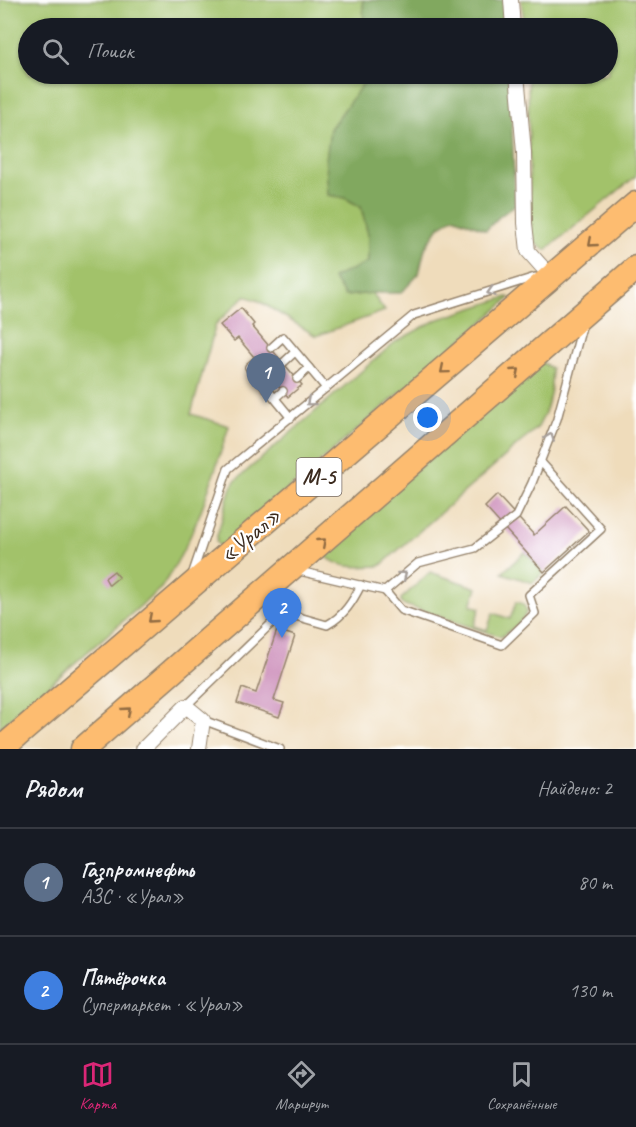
<!DOCTYPE html>
<html lang="ru">
<meta charset="utf-8">
<style>
:root{--surface:#171b24;--page:#20242c;--text:#f1f3f6;--muted:#9ea1a6;--line:#363941;--accent:#db2777}
body{margin:0;font-family:Caveat,sans-serif;background:var(--page);color:var(--text)}
.you{position:absolute;left:428px;top:418px;width:21px;height:21px;margin:-15px;border:4px solid #fff;border-radius:50%;background:#1a73e8;box-shadow:0 0 0 9px #1a73e833}
.badge{display:grid;place-items:center;width:39px;height:39px;border-radius:50%;background:var(--accent);color:#fff;font-size:20px;font-weight:700}
.pin{position:absolute;translate:-50% -50px;filter:drop-shadow(0 2px 3px #0008)}
.pin::after{content:'';position:absolute;top:32px;width:21px;height:18px;background:inherit;clip-path:polygon(0 0,100% 0,50% 100%)}
.list{margin:0;padding:0;list-style:none}
h2{display:flex;justify-content:space-between;align-items:center;height:78px;margin:0;padding:0 24px;font-size:26px}
h2 small{font-size:20px;font-weight:400;color:var(--muted)}
.list li{display:grid;grid-template-columns:39px 1fr auto;gap:18px;align-items:center;box-sizing:border-box;height:108px;padding:0 24px;border-top:2px solid var(--line)}
.list b{display:block;font-size:22px;white-space:nowrap}
.list p{margin:0;font-size:20px;white-space:nowrap;color:var(--muted)}
.list em{font-size:20px;font-style:normal;color:var(--muted)}
.icon{flex:none;width:33px;height:33px;fill:none;stroke:currentColor;stroke-width:2;stroke-linecap:round;stroke-linejoin:round}
.map{position:relative;flex:none;width:636px;height:749px;overflow:hidden}
.search{position:absolute;background:var(--surface);box-shadow:0 2px 4px #0004;left:18px;right:18px;top:18px;height:66px;display:flex;align-items:center;gap:15px;box-sizing:border-box;padding:0 21px;border-radius:33px;color:var(--muted);font-size:22px}
.sheet{height:294px;background:var(--surface)}
nav{display:flex;justify-content:space-around;align-items:center;box-sizing:border-box;height:84px;border-top:2px solid var(--line);background:var(--surface);font-size:16px;color:var(--muted)}
nav a{display:grid;justify-items:center;gap:3px}
nav .on{color:var(--accent)}
.map>svg:first-child{display:block}
</style>
<div class="map">
<svg width="636" height="749" viewBox="0 0 636 749">
<rect width="100%" height="100%" fill="#fff"/>
<filter id="ink" filterUnits="userSpaceOnUse"><feTurbulence type="fractalNoise" baseFrequency=".0167" numOctaves="2"/><feDisplacementMap in="SourceGraphic" scale="12" xChannelSelector="R" yChannelSelector="G"/><feConvolveMatrix kernelMatrix="1 2 1 2 8 2 1 2 1" color-interpolation-filters="sRGB"/></filter>
<filter id="wash" filterUnits="userSpaceOnUse"><feTurbulence type="fractalNoise" baseFrequency=".008" numOctaves="4" result="noise"/><feDisplacementMap in="SourceGraphic" scale="24" xChannelSelector="R" yChannelSelector="G"/><feGaussianBlur stdDeviation="1.35" result="paint"/><feColorMatrix in="noise" values="0 0 0 0 0 0 0 0 0 0 0 0 0 0 0 0 0 1.4 0 .05"/><feComposite in="paint" operator="in"/></filter>
<g filter="url(#wash)">
<rect width="100%" height="100%" fill="#efdcbb"/>
<!-- green -->
<g fill="#a2c26b" stroke="#6e7644" stroke-width="1.5">
<path d="M 0,0 L 363,0 L 364,28 L 28,28 L 28,74 L 368,74 L 368,78 L 330,129 L 345,198 L 361,207 L 368,234 L 368,262 L 345,296 L 372,293 L 385,311 L 316,336 L 259,301 L 245,296 L 216,324 L 191,414 L 229,426 C 210,486 197,535 161,588 L 0,728 Z"/>
<polygon points="521,0 636,0 636,176 546,250 535,243 530,229 528,74 608,74 608,28 525,28"/>
<polygon points="507,297 510,298 223,545 219,546 216,541 217,536 230,490 234,482 395,342 436,320"/>
<path d="M 541,362 L 551,368 C 553,389 548,410 538,427 L 380,566 C 359,567 341,570 324,555 L 326,547 Z"/>
<polygon points="525,552 544,572 533,583 502,573"/>
<path d="M 430,572 L 477,588 L 471,605 L 480,608 L 474,626 L 487,630 L 493,613 L 510,619 L 516,602 C 523,602 524,605 527,611 C 522,623 512,629 501,637 L 402,604 L 401,599 Z"/>
</g>
<!-- forest -->
<g fill="#81a85f" stroke="#5e693e" stroke-width="1.5">
<polygon points="363,0 505,0 507,28 364,28"/>
<polygon points="368,74 510,74 515,205 499,217 486,230 454,217 439,227 425,248 419,274 401,293 372,293 345,296 333,278 368,262 368,234 361,207 345,198 328,195 326,160 330,129 367,78"/>
</g>
<g id="blocks">
<!-- building -->
<g fill="#cc8eba">
<polygon points="241,308 254,324 252,326 302,385 288,397 238,338 234,341 220,325"/>
<polygon points="497,495 534,535 566,506 589,531 544,572 485,507"/>
<polygon points="114,571 119,577 109,585 105,578"/>
<polygon points="277,630 295,636 274,700 284,703 279,717 237,703 242,688 256,693"/>
</g>
</g>
</g>
<g filter="url(#ink)">
<use href="#blocks" fill-opacity="0" stroke="#95836c" stroke-width="1.5"/>
<g fill="none" stroke-linecap="round" stroke-linejoin="round">
<defs>
<g id="lane">
<polyline points="271,348 283,337 326,388"/>
<polyline points="257,360 249,367 291,418"/>
<polyline points="283,363 295,352"/>
<polyline points="297,379 309,368"/>
<polyline points="275,398 283,391"/>
<polyline points="295,570 385,591 418,563 475,548 516,516 532,483 557,419 583,323"/>
<polyline points="192,575 228,469 414,315 535,277"/>
<polyline points="385,591 401,610 502,645 535,613 529,595 601,529 540,461"/>
<path d="M 186,706 L 277,618 L 292,615 L 327,625 C 344,616 353,601 361,585"/>
<polyline points="203,720 280,749"/>
</g>
<g id="street">
<polyline points="511,0 513,28"/>
<polyline points="517,74 524,152 525,223 528,251 552,278"/>
<polyline points="143,749 186,706 203,720 199,749"/>
</g>
<g id="highway">
<polyline points="1,749 636,204"/>
<polyline points="83,749 636,268"/>
</g>
</defs>
<!-- lane casing -->
<use href="#lane" stroke="#95836c" stroke-width="10"/>
<!-- street casing -->
<use href="#street" stroke="#95836c" stroke-width="16"/>
<!-- highway casing -->
<use href="#highway" stroke="#95836c" stroke-width="27"/>
<!-- lane -->
<use href="#lane" stroke="#fff" stroke-width="7"/>
<!-- street -->
<use href="#street" stroke="#fff" stroke-width="14"/>
<!-- highway -->
<use href="#highway" stroke="#fdbc70" stroke-width="24"/>
</g>
<!-- one-way arrows -->
<defs><path id="oneway-chevron" d="M-2-3.5L2.5 0L-2 3.5" fill="none" stroke-width="1.6" stroke-linecap="round" stroke-linejoin="round" transform="scale(1.5)"/></defs>
<g stroke="#926c43">
<use href="#oneway-chevron" transform="translate(592 243) rotate(139)"/>
<use href="#oneway-chevron" transform="translate(444 370) rotate(140)"/>
<use href="#oneway-chevron" transform="translate(516 372) rotate(-41)"/>
<use href="#oneway-chevron" transform="translate(322 542) rotate(-41)"/>
<use href="#oneway-chevron" transform="translate(152 619) rotate(139)"/>
<use href="#oneway-chevron" transform="translate(127 711) rotate(-41)"/>
</g>
<g stroke="#a79f9a">
<use href="#oneway-chevron" transform="translate(491 292) rotate(163)"/>
<use href="#oneway-chevron" transform="translate(310 402) rotate(140)"/>
<use href="#oneway-chevron" transform="translate(550 437) rotate(-69)"/>
<use href="#oneway-chevron" transform="translate(403 575) rotate(-40)"/>
</g>
</g>
<g text-anchor="middle" dominant-baseline="central" stroke-width="4.5" stroke-linejoin="round" paint-order="stroke">
<!-- shield labels -->
<rect fill="#fff" stroke="#766a62" stroke-width="1.5" x="296.5" y="458" width="45" height="38" rx="4.5"/>
<g font-size="22" font-weight="bold" fill="#3b2a1e">
<text x="319" y="477">М-5</text>
</g>
<!-- street labels -->
<g font-size="24" fill="#3b2a1e" stroke="#fff">
<text transform="translate(250 535) rotate(-40)">«Урал»</text>
</g>
</g>
</svg>
<div class="you"></div>
<div class="pin badge" style="left:266px;top:403px;background:#5c6f8a">1</div>
<div class="pin badge" style="left:282px;top:638px;background:#3f7fe0">2</div>
<div class="search"><svg class="icon" aria-label="search" viewBox="0 0 24 24"><circle cx="10" cy="10" r="6"/><path d="M15 15l6 6"/></svg>Поиск</div>
</div>
<section class="sheet">
<h2>Рядом<small>Найдено: 2</small></h2>
<ul class="list">
<li><span class="badge" style="background:#5c6f8a">1</span><div><b>Газпромнефть</b><p>АЗС · «Урал»</p></div><em>80 m</em></li>
<li><span class="badge" style="background:#3f7fe0">2</span><div><b>Пятёрочка</b><p>Супермаркет · «Урал»</p></div><em>130 m</em></li>
</ul>
</section>
<nav>
<a class="on"><svg class="icon" aria-label="map" viewBox="0 0 24 24"><path d="M3 6l6-2 6 2 6-2v14l-6 2-6-2-6 2zM9 4v14M15 6v14"/></svg>Карта</a>
<a><svg class="icon" aria-label="directions" viewBox="0 0 24 24"><path d="M12 3l9 9-9 9-9-9zM9 14v-3h6M13 9l2 2-2 2"/></svg>Маршрут</a>
<a><svg class="icon" aria-label="saved" viewBox="0 0 24 24"><path d="M7 4h10v16l-5-4-5 4z"/></svg>Сохранённые</a>
</nav>
